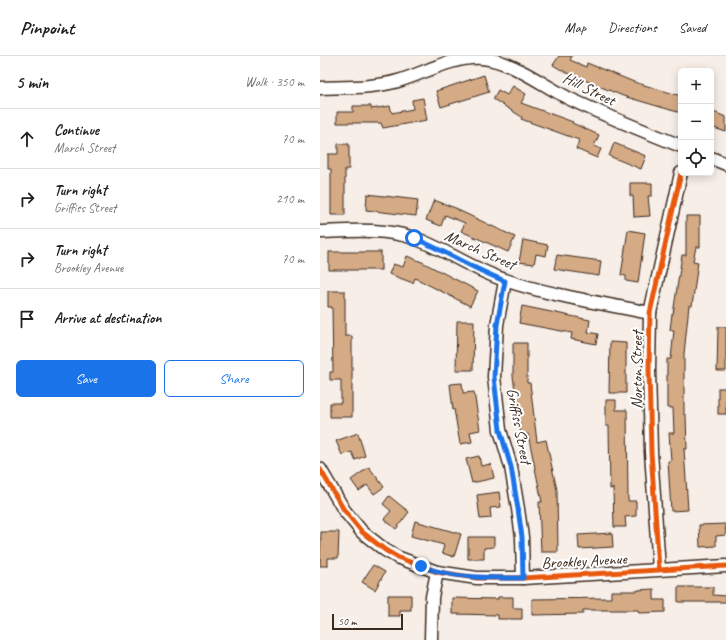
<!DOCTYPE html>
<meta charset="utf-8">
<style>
:root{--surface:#fff;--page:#f2f2f2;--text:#202124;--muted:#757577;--line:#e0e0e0;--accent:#1a73e8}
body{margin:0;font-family:Caveat,sans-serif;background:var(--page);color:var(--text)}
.controls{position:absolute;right:12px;top:12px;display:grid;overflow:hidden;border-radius:6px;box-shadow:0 2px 10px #0003}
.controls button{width:36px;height:36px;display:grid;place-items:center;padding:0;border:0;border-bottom:1px solid var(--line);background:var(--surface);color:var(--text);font:20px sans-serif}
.scale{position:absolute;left:12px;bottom:10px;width:71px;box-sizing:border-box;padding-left:4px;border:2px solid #3b2a1e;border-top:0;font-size:11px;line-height:14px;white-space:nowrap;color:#3b2a1e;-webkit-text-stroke:3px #fff;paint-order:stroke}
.stop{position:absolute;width:12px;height:12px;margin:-9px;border:3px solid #1a73e8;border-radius:50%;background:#fff}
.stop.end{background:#1a73e8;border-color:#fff;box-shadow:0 1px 4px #0008}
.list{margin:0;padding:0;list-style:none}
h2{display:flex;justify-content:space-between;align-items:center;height:52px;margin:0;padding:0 16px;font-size:17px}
h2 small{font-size:13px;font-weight:400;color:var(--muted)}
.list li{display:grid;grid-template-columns:26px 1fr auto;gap:12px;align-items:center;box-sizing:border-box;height:60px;padding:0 16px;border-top:1px solid var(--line)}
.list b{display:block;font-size:15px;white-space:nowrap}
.list p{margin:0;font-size:13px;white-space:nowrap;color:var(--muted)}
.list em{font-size:13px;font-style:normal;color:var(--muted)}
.actions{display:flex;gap:8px;padding:12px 16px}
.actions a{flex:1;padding:9px 0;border:1px solid var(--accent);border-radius:6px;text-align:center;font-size:14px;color:var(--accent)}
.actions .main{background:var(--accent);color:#fff}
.icon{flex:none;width:22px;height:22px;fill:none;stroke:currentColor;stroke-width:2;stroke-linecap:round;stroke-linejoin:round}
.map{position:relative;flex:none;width:406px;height:584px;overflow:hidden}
header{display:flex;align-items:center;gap:24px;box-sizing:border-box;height:56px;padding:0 20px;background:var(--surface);border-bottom:1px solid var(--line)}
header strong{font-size:19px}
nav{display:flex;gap:22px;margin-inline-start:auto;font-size:14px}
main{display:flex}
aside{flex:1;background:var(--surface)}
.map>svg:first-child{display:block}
</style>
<header>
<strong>Pinpoint</strong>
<nav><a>Map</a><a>Directions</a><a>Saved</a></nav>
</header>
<main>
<aside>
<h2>5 min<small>Walk · 350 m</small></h2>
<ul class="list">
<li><svg class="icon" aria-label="ahead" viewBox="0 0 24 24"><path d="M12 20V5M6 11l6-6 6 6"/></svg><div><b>Continue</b><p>March Street</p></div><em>70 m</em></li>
<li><svg class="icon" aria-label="right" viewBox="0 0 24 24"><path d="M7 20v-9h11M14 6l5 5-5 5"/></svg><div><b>Turn right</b><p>Griffiss Street</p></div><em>210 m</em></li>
<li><svg class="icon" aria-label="right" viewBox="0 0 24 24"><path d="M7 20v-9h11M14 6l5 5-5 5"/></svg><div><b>Turn right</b><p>Brookley Avenue</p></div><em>70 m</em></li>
<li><svg class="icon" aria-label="arrive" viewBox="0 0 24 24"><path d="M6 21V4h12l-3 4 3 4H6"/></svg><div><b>Arrive at destination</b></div></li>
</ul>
<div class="actions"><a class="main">Save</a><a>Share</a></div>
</aside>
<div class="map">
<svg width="406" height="584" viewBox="0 0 406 584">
<rect width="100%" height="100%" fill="#f7eee7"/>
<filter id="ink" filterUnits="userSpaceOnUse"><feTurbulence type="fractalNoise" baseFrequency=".025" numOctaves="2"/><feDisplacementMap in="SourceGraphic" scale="8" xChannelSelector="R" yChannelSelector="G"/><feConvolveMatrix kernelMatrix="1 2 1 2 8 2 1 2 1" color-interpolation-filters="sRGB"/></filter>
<g filter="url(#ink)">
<!-- building -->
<g fill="#d5ab86" stroke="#3b2a1e">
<polygon points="239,0 252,0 250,4 266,11 267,7 314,26 361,40 361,57 303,40 245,16 233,9"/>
<polygon points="164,19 169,36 121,51 116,35"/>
<polygon points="193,30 206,38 201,47 253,66 252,67 279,79 274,90 281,93 277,102 256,93 259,84 201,63 202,61 173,43 178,34 187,39"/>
<polygon points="103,42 107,64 63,72 61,67 17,67 17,56 33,56 33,50 51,50 51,53 70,50 72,57 93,53 92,44"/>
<polygon points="391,55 406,61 406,76 391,71"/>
<polygon points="294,87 326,100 321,113 289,100"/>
<polygon points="18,88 29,88 29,113 25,113 25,159 11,159 11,113 8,113 8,98 18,98"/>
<polygon points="310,127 332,127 332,140 328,140 330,160 314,161 313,140 310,140"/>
<polygon points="47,138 98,144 96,160 46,154"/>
<polygon points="114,144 138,153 138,154 195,181 188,196 141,175 145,167 125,159 121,170 106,164"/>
<polygon points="366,160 380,160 380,191 376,191 373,205 378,206 372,250 369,249 364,298 364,359 366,359 367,393 364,393 368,454 351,455 348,405 351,405 349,377 354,377 353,352 347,352 347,303 351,303 354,274 350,274 352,258 353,258 362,199 366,199"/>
<polygon points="308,174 325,177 318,227 306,225 306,220 301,219"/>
<polygon points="203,184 228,189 226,200 216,198 214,208 199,206"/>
<rect x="9" y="196" width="52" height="18"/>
<polygon points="237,199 281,205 279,220 234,213"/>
<polygon points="87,200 102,206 158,235 150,250 95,222 93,227 69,218 73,208 83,211"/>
<polygon points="8,235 25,235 25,280 32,280 32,361 10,361 10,347 21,347 21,324 10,324 10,316 13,316 12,251 8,251"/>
<polygon points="202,250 270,264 268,276 278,278 276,288 251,283 252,277 199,267"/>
<polygon points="137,265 154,265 153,314 136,314"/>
<polygon points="398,271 406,271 406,315 397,315"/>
<polygon points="290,286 306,287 306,337 289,337"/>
<polygon points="193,287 207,287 207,327 210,327 217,386 226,384 237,434 238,496 221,496 219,446 222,446 208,378 201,379 193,320"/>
<polygon points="142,327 143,337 154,336 160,374 150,376 152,386 140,388 134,353 133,354 130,328"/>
<rect x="398" y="332" width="8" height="26"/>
<polygon points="286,344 296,344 296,354 307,354 308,445 316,445 316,460 305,461 306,471 294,471 293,432 290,433 289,370 286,370"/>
<polygon points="38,377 45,400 35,404 32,396 22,399 16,385"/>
<polygon points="159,400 161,410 171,408 174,422 152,427 146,403"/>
<polygon points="49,411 64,431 54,438 47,429 39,435 31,424"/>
<polygon points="179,436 181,451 170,452 171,462 160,463 157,439"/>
<polygon points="69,440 89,456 76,473 64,463 71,455 63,448"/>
<polygon points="95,465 141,478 134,501 122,497 124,489 91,480"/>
<polygon points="405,468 406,479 396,480 396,490 380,491 379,469"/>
<polygon points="1,476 19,476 18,502 8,502 8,510 0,510"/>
<polygon points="292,477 293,491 259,493 258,479"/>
<polygon points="148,481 174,481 174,491 164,492 164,503 148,503"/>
<polygon points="53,509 65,516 55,534 42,526"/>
<polygon points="358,531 393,531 393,539 406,540 406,546 358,546"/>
<polygon points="334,533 334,544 345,544 345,556 319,557 318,554 263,554 263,558 212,559 212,543 291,542 291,535 318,535 318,534"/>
<polygon points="68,539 91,539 91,554 80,554 80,560 68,560"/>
<polygon points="178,541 193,541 193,552 202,552 202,563 178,563 178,559 132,558 132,542 178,543"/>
</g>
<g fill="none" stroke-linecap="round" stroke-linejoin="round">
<defs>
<g id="minor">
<path d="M 0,32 C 25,31 54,32 78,25 C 105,17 133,0 162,2 C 193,5 222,29 250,43 C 286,60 324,75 361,90"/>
<polyline points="391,102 406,108"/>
<path d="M 0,176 C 31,175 63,172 94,182 C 125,193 153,214 185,224 C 232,240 282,247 330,257"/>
<polyline points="185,225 177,269 174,321 180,374 191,411 198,453 202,481 203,522"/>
<polyline points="0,413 24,454 42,476 65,494 77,501 117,516 157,522 203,522 406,510"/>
<polyline points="339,513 331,396 329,313 330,257 361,117"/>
<polyline points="111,584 112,541 117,516"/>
</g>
</defs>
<!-- minor casing -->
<use href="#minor" stroke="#3b2a1e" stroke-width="15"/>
<!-- minor -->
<use href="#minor" stroke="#fff" stroke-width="12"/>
<defs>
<g id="cycleway">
<polyline points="0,413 24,454 42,476 65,494 77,501 117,516 157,522 203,522 406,510"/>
<polyline points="339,513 331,396 329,313 330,257 361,117"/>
</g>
</defs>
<!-- cycleway casing -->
<use href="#cycleway" stroke="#fff" stroke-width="8"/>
<!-- cycleway -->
<use href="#cycleway" stroke="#e8590c" stroke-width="5"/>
</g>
</g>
<g fill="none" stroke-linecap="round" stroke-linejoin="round" filter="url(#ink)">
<!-- route -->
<path stroke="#1a73e8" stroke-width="5" d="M 94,182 C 125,195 153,213 185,225 L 177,269 L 174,321 L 180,374 L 191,411 L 198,453 L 202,481 L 203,522 C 168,522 134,523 101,510"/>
</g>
<g text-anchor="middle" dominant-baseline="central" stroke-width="4" stroke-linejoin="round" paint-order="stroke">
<!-- street labels -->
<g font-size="16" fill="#3b2a1e" stroke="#fff">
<text transform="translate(269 33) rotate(26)">Hill Street</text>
<text transform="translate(160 194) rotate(24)">March Street</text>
<text transform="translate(317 314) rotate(-90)">Norton Street</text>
<text transform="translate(199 370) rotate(79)">Griffiss Street</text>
<text transform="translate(264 505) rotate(-3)">Brookley Avenue</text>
</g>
</g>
</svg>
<div class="controls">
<button>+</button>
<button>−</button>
<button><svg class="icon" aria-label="locate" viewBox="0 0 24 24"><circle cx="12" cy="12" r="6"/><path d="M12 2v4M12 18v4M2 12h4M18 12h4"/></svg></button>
</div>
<div class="scale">50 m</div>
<div class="stop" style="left:94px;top:182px"></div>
<div class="stop end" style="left:101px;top:510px"></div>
</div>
</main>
